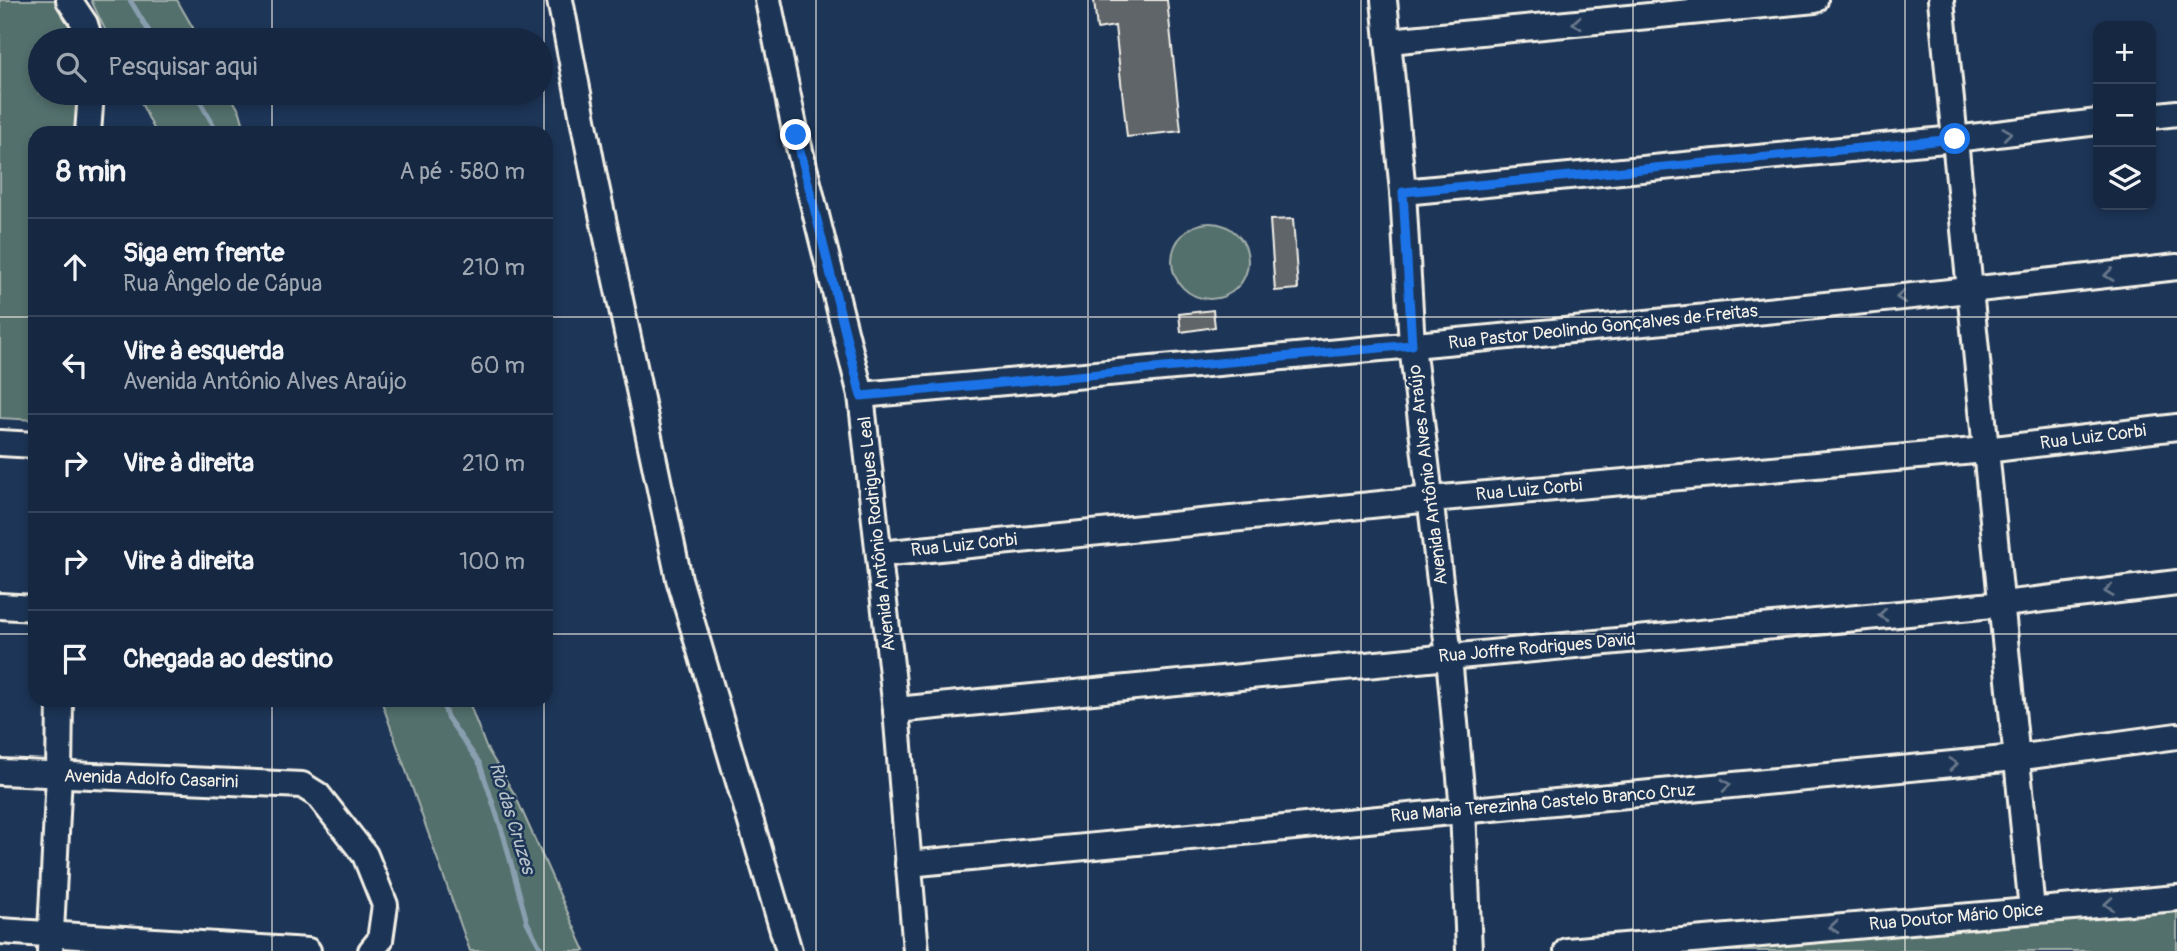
<!DOCTYPE html>
<html lang="pt">
<meta charset="utf-8">
<style>
:root{--surface:#162841;--page:#23344c;--text:#f1f3f6;--muted:#9ea6b1;--line:#35445a}
body{margin:0;font-family:Pangolin,sans-serif;background:var(--page);color:var(--text)}
.controls{position:absolute;right:21px;top:21px;display:grid;overflow:hidden;border-radius:14px;box-shadow:0 4px 10px #0003}
.controls button{width:63px;height:63px;display:grid;place-items:center;padding:0;border:0;border-bottom:2px solid var(--line);background:var(--surface);color:var(--text);font:35px sans-serif}
.stop{position:absolute;width:21px;height:21px;margin:-16px;border:5px solid #1a73e8;border-radius:50%;background:#fff}
.stop.end{background:#1a73e8;border-color:#fff;box-shadow:0 2px 7px #0008}
.list{margin:0;padding:0;list-style:none}
h2{display:flex;justify-content:space-between;align-items:center;height:91px;margin:0;padding:0 28px;font-size:30px}
h2 small{font-size:23px;font-weight:400;color:var(--muted)}
.list li{display:grid;grid-template-columns:46px 1fr auto;gap:21px;align-items:center;box-sizing:border-box;height:98px;padding:0 28px;border-top:2px solid var(--line)}
.list b{display:block;font-size:26px;white-space:nowrap}
.list p{margin:0;font-size:23px;white-space:nowrap;color:var(--muted)}
.list em{font-size:23px;font-style:normal;color:var(--muted)}
.icon{flex:none;width:38px;height:38px;fill:none;stroke:currentColor;stroke-width:2;stroke-linecap:round;stroke-linejoin:round}
.map{position:relative;flex:none;width:2177px;height:951px;overflow:hidden}
.search{position:absolute;background:var(--surface);box-shadow:0 4px 10px #0003;left:28px;top:28px;width:525px;height:77px;display:flex;align-items:center;gap:18px;box-sizing:border-box;padding:0 24px;border-radius:38px;color:var(--muted);font-size:26px}
.panel{position:absolute;background:var(--surface);box-shadow:0 4px 10px #0003;left:28px;top:126px;width:525px;height:581px;border-radius:21px}
.map>svg:first-child{display:block}
</style>
<div class="map">
<svg width="2177" height="951" viewBox="0 0 2177 951">
<rect width="100%" height="100%" fill="#1d3557"/>
<filter id="ink" filterUnits="userSpaceOnUse"><feTurbulence type="fractalNoise" baseFrequency=".0143" numOctaves="2"/><feDisplacementMap in="SourceGraphic" scale="14" xChannelSelector="R" yChannelSelector="G"/><feConvolveMatrix kernelMatrix="1 2 1 2 8 2 1 2 1" color-interpolation-filters="sRGB"/></filter>
<g filter="url(#ink)">
<!-- green -->
<g fill="#536f6d" stroke="#a4b0aa" stroke-width="2">
<polygon points="0,0 57,0 81,40 40,40 40,93 81,93 79,133 35,133 35,420 0,418"/>
<polygon points="91,0 177,0 200,40 110,40"/>
<polygon points="136,93 229,93 240,112 246,133 156,133"/>
<circle cx="1210" cy="261" r="38"/>
<polygon points="381,700 468,700 486,747 515,795 585,951 470,951"/>
<polygon points="2177,908 2177,951 1664,951"/>
</g>
<g fill="none" stroke-linecap="round" stroke-linejoin="round">
<!-- stream -->
<g stroke="#899faf" stroke-width="5">
<polyline points="130,0 150,33 158,40"/>
<polyline points="195,93 218,133"/>
<polyline points="442,700 447,717 480,764 504,837 527,922 542,951"/>
</g>
</g>
<!-- building -->
<g fill="#60656b" stroke="#f4f1e8" stroke-width="2">
<polygon points="1094,0 1167,0 1181,131 1127,137 1115,26 1097,29"/>
<polygon points="1293,219 1298,289 1275,291 1270,220"/>
<polygon points="1213,310 1215,327 1181,332 1179,314"/>
</g>
<g fill="none" stroke-linecap="round" stroke-linejoin="round">
<defs>
<g id="minor">
<polyline points="69,0 85,24 90,40"/>
<polyline points="560,0 595,181 679,579 789,951"/>
<polyline points="768,0 796,135 861,395 896,710 916,951"/>
<polyline points="1384,0 1403,192 1412,345 1449,657 1463,810 1469,951"/>
<polyline points="1941,0 2032,910"/>
<polyline points="1389,41 1815,0"/>
<polyline points="2151,116 2177,113"/>
<polyline points="88,133 91,93"/>
<polyline points="1403,192 1955,139 2098,122"/>
<path d="M 861,395 C 1300,356 1739,317 2177,267"/>
<polyline points="0,443 35,445"/>
<polyline points="880,554 1431,499 1986,450 2177,427"/>
<polyline points="0,606 35,608"/>
<polyline points="896,710 2003,604 2177,583"/>
<polyline points="0,772 302,785 318,795 365,855 385,905 380,940 371,951"/>
<polyline points="908,864 2015,758 2177,736"/>
<polyline points="0,931 308,951"/>
<polyline points="50,951 59,775 60,700"/>
<polyline points="1567,951 2177,898"/>
</g>
</defs>
<!-- minor casing -->
<use href="#minor" stroke="#f4f1e8" stroke-width="30"/>
<!-- minor -->
<use href="#minor" stroke="#1d3557" stroke-width="24"/>
</g>
<!-- one-way arrows -->
<defs><path id="oneway-chevron" d="M-2-3.5L2.5 0L-2 3.5" fill="none" stroke-width="1.6" stroke-linecap="round" stroke-linejoin="round" transform="scale(1.75)"/></defs>
<g stroke="#68778a">
<use href="#oneway-chevron" transform="translate(1577 23) rotate(175)"/>
<use href="#oneway-chevron" transform="translate(2007 133) rotate(-7)"/>
<use href="#oneway-chevron" transform="translate(2109 275) rotate(173)"/>
<use href="#oneway-chevron" transform="translate(1901 297) rotate(174)"/>
<use href="#oneway-chevron" transform="translate(2109 591) rotate(173)"/>
<use href="#oneway-chevron" transform="translate(1883 615) rotate(175)"/>
<use href="#oneway-chevron" transform="translate(1953 764) rotate(-5)"/>
<use href="#oneway-chevron" transform="translate(1726 785) rotate(-5)"/>
<use href="#oneway-chevron" transform="translate(2109 904) rotate(175)"/>
<use href="#oneway-chevron" transform="translate(1834 927) rotate(175)"/>
</g>
</g>
<g fill="none" stroke-linecap="round" stroke-linejoin="round" filter="url(#ink)">
<!-- route -->
<polyline stroke="#1a73e8" stroke-width="9" points="796,135 861,396 1412,345 1403,192 1955,139"/>
</g>
<!-- grid -->
<path fill="none" stroke="#f4f1e8" stroke-width="2" stroke-opacity="0.55" d="M 272,0 L 272,40M 544,0 L 544,133M 816,0 L 816,951M 1088,0 L 1088,951M 1361,0 L 1361,951M 1633,0 L 1633,951M 1905,0 L 1905,951M 272,93 L 272,133M 0,317 L 35,317M 546,317 L 2177,317M 0,634 L 35,634M 546,634 L 2177,634M 272,700 L 272,951M 544,700 L 544,951"/>
<g text-anchor="middle" dominant-baseline="central" stroke-width="5" stroke-linejoin="round" paint-order="stroke">
<!-- street labels -->
<g font-size="18" fill="#f4f1e8" stroke="#1d3557">
<text transform="translate(1603 327) rotate(-6)">Rua Pastor Deolindo Gonçalves de Freitas</text>
<text transform="translate(2093 437) rotate(-7)">Rua Luiz Corbi</text>
<text transform="translate(1428 475) rotate(-97)">Avenida Antônio Alves Araújo</text>
<text transform="translate(1529 490) rotate(-5)">Rua Luiz Corbi</text>
<text transform="translate(877 534) rotate(-96)">Avenida Antônio Rodrigues Leal</text>
<text transform="translate(964 545) rotate(-6)">Rua Luiz Corbi</text>
<text transform="translate(1537 648) rotate(-5)">Rua Joffre Rodrigues David</text>
<text transform="translate(151 779) rotate(2)">Avenida Adolfo Casarini</text>
<text transform="translate(1543 803) rotate(-5)">Rua Maria Terezinha Castelo Branco Cruz</text>
<text transform="translate(1956 917) rotate(-5)">Rua Doutor Mário Opice</text>
</g>
<!-- water labels -->
<g font-size="19" font-style="italic" fill="#b5c1c7" stroke="#1d3557">
<text transform="translate(512 818) rotate(73)">Rio das Cruzes</text>
</g>
</g>
</svg>
<div class="controls">
<button>+</button>
<button>−</button>
<button><svg class="icon" aria-label="layers" viewBox="0 0 24 24"><path d="M12 4l9 5-9 5-9-5zM3 14l9 5 9-5"/></svg></button>
</div>
<div class="stop" style="left:1955px;top:139px"></div>
<div class="stop end" style="left:796px;top:135px"></div>
<div class="search"><svg class="icon" aria-label="search" viewBox="0 0 24 24"><circle cx="10" cy="10" r="6"/><path d="M15 15l6 6"/></svg>Pesquisar aqui</div>
<section class="panel">
<h2>8 min<small>A pé · 580 m</small></h2>
<ul class="list">
<li><svg class="icon" aria-label="ahead" viewBox="0 0 24 24"><path d="M12 20V5M6 11l6-6 6 6"/></svg><div><b>Siga em frente</b><p>Rua Ângelo de Cápua</p></div><em>210 m</em></li>
<li><svg class="icon" aria-label="left" viewBox="0 0 24 24"><path d="M17 20v-9H6M10 6l-5 5 5 5"/></svg><div><b>Vire à esquerda</b><p>Avenida Antônio Alves Araújo</p></div><em>60 m</em></li>
<li><svg class="icon" aria-label="right" viewBox="0 0 24 24"><path d="M7 20v-9h11M14 6l5 5-5 5"/></svg><div><b>Vire à direita</b></div><em>210 m</em></li>
<li><svg class="icon" aria-label="right" viewBox="0 0 24 24"><path d="M7 20v-9h11M14 6l5 5-5 5"/></svg><div><b>Vire à direita</b></div><em>100 m</em></li>
<li><svg class="icon" aria-label="arrive" viewBox="0 0 24 24"><path d="M6 21V4h12l-3 4 3 4H6"/></svg><div><b>Chegada ao destino</b></div></li>
</ul>
</section>
</div>
